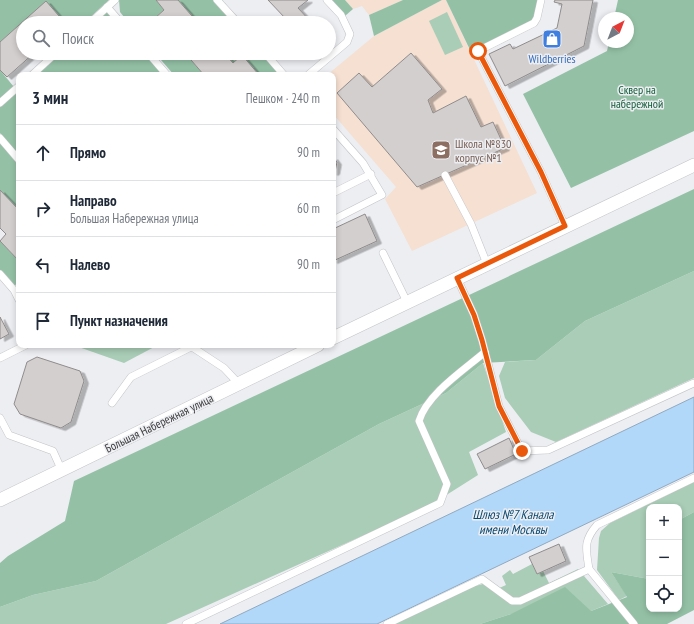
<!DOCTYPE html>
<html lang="ru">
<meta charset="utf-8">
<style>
:root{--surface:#fff;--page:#f6f6f7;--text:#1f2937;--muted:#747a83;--line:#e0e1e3}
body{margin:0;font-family:"PT Sans Narrow",sans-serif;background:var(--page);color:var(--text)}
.controls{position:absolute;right:12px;bottom:12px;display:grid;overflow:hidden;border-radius:8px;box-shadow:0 2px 6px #0003}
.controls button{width:36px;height:36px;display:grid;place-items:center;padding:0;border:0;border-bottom:1px solid var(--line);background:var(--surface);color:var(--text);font:20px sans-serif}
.compass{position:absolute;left:598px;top:12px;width:36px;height:36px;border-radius:50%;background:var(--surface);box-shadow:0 2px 6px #0003;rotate:42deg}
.stop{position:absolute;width:12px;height:12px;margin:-9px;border:3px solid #ea580c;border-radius:50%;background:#fff}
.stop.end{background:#ea580c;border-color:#fff;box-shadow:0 1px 4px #0008}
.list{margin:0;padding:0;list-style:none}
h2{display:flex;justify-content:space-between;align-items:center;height:52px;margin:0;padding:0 16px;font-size:17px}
h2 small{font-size:13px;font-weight:400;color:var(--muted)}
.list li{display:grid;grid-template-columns:26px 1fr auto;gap:12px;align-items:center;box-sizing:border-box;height:56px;padding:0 16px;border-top:1px solid var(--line)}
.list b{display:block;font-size:15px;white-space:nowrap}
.list p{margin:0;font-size:13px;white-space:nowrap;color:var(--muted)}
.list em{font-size:13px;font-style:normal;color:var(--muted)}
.icon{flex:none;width:22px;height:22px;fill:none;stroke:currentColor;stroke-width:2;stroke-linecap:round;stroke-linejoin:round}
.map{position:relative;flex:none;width:694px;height:624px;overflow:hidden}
.search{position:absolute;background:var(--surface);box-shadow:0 2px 6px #0003;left:16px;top:16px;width:320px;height:44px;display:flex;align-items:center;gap:10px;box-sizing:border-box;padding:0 14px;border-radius:22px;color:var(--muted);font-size:15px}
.panel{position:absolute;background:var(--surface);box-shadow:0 2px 6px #0003;left:16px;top:72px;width:320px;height:276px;border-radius:8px}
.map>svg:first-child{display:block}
</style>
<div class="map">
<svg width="694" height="624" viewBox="0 0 694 624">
<defs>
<filter id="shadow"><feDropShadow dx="4.5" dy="2.5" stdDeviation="0" flood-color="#0004"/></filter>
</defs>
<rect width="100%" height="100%" fill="#edeef2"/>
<!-- education -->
<g fill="#f5e0d2">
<polygon points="345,0 403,0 369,15 362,6 353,9"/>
<polygon points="442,0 446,0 537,193 412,251 385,199 396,187 333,114 333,75 327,75 374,36"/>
</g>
<!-- green -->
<g fill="#a9cdb6">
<polygon points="447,12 463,47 445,55 429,21"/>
<polygon points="694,271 694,378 556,442 531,432 505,398 499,376 505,362 536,360 585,321"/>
<polygon points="73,345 158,345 124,363"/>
<polygon points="483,363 506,432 469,452 478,475 429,506 166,624 0,624 0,607 33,595 96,581 379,424 446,393"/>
<polygon points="694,482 694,512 679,520 679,507 649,507 649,579 611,572 627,596 619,600 597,570 599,538 601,531 610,523"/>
<polygon points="532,564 537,574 543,571 549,583 578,569 608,604 591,611 511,614 480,624 395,624 471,587 483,584 495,590 506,585 502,576 510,570 513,574"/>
</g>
<!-- forest -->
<g fill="#94c1a6">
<polygon points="0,0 109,0 84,23 65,23 46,2 0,42"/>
<polygon points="119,0 156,0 164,10 155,18 159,23 129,23 120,12"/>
<polygon points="178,0 214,0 235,23 198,23"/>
<polygon points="330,0 345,0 353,9 345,16"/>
<polygon points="403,0 442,0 374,36 369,15"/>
<polygon points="446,0 538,0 535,17 531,21 471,52"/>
<polygon points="618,0 694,0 694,131 571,188 523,94 607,51 609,42 628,42 628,18 614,18"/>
<polygon points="107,11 118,23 93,23"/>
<polygon points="60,53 144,53 163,75 35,75"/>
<polygon points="155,53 185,53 204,75 174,75"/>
<polygon points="224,53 262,53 281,75 259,75 233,63"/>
<polygon points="0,70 14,87 0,99"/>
<polygon points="19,90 19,156 0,133 0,107"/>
<polygon points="0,143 19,166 19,211 0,190"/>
<polygon points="694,189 694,271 585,321 536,360 483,363 446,393 379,424 96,581 33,595 0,607 0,563 8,556 65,521 74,481"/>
<polygon points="0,241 19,261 19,282 14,286 0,270"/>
<polygon points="694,512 694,610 667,624 480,624 511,614 565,587 591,611 627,597 611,572 649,579 649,609 679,609 679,520"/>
</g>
<!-- water -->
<polygon fill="#b2d8f9" stroke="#8fa9c1" points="694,397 694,472 377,624 220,624"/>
<!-- building -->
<g fill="#d3cfce" stroke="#908c8c" filter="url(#shadow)">
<polygon points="156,0 178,0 198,23 159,23 155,18 164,10"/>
<polygon points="268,0 308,0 298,8 312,23 281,23 286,19"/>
<polygon points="555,0 593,0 584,46 505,86 489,54 510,44 513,49 557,28 562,4 554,2"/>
<polygon points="46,1 65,23 23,23 23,53 34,53 7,77 0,70 0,42"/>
<polygon points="185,53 224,53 233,63 242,55 259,75 204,75"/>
<polygon points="411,53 442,89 428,100 433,113 466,96 481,127 493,122 505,148 417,187 337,93 359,73 372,87"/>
<polygon points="333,157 337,162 335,172 333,173"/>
<polygon points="0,190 19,210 19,222 17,224 19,225 19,261 0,241 6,234 0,228"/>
<polygon points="365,214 377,241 333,261 333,229"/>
<polygon points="0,317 9,334 0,339"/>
<polygon points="37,357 80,371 84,381 71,422 61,428 20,414 14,404 27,362"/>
<polygon points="509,438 516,454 485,469 477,454"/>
<polygon points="559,544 566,561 537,574 529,557"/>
</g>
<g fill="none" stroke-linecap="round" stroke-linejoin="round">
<defs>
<g id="lane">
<polyline points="217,0 238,23"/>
<polyline points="541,0 537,18 534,23 478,51 541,172 565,226"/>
<polyline points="107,7 121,23"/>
<polyline points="90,23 115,0"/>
<polyline points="148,53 167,75"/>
<polyline points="265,53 284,75"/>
<polyline points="32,75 56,53"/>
<polyline points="308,75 347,42 350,34 341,15 327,0"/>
<polyline points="0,103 19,86"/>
<polyline points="333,129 363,163 382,195 333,220"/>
<polyline points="0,138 19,160"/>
<polyline points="445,175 471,224 487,264"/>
<polyline points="333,193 371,174"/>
<polyline points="383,253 407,302"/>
<polyline points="0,274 14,290 19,300"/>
<polyline points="457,278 474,315 482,340 499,406 522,451 548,450 694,383"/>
<polyline points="189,345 224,368 239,384"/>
<polyline points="0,358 26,345"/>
<polyline points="112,403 131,377 191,347"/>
<polyline points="0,418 9,435 53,451 62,471"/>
<path d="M 589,569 C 586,549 583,541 597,525 L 694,478"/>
<path d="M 186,624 L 440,503 L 447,484 L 419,421 C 427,394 464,370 485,352"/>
<polyline points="387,624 482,579 512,601 520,601 589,569 634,624"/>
</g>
<g id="street">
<polyline points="333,338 694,165"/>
<polyline points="0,500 318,345"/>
</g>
</defs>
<!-- lane casing -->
<use href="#lane" stroke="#c2c3c6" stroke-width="8"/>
<!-- street casing -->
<use href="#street" stroke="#c2c3c6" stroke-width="14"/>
<!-- lane -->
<use href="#lane" stroke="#fff" stroke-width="7"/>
<!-- street -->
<use href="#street" stroke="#fff" stroke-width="13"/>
</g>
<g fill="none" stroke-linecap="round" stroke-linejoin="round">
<!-- route -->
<polyline stroke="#ea580c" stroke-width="5" points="478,51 541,172 565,226 457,278 474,315 482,340 499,406 522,451"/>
</g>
<!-- icons -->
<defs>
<symbol id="shop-square" viewBox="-11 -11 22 22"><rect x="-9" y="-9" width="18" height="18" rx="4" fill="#3f7fe0" stroke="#edeef2"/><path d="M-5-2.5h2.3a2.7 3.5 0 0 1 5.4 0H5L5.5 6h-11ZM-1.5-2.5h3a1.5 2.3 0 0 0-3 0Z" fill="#fff"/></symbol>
<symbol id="school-square" viewBox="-11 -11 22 22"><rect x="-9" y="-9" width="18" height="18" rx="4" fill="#8d6e63" stroke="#edeef2"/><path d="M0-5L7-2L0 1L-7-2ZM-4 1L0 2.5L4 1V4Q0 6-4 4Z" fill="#fff"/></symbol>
</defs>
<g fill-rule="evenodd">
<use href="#shop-square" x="541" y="28" width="22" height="22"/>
<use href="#school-square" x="430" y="139" width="22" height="22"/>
</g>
<g text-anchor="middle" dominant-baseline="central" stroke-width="3" stroke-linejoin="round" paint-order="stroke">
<!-- shop labels -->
<g font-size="12" fill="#366cbe" stroke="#edeef2">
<text x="552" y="58">Wildberries</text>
</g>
<!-- park labels -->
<g font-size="12" fill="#125d3a" stroke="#edeef2">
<text x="637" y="89">Сквер на<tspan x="637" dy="14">набережной</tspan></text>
</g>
<!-- education labels -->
<g font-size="12" fill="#785e54" stroke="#edeef2" text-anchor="start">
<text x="455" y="143">Школа №830<tspan x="455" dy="14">корпус №1</tspan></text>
</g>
<!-- street labels -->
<g font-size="12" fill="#3c3c3e" stroke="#edeef2">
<text transform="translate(159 423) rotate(-26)">Большая Набережная улица</text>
</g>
<!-- water labels -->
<g font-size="13" font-style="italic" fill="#084770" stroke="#edeef2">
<text x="513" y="514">Шлюз №7 Канала<tspan x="513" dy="15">имени Москвы</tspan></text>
</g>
</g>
</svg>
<div class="controls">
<button>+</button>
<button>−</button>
<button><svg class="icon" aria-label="locate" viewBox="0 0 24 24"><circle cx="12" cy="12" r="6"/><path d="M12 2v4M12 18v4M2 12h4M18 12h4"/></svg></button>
</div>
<svg class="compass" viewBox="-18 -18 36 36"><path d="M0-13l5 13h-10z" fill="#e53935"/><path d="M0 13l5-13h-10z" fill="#747a83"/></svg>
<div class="stop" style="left:478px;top:51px"></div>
<div class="stop end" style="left:522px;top:451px"></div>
<div class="search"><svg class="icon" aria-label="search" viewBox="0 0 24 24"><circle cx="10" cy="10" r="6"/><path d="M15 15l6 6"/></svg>Поиск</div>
<section class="panel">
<h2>3 мин<small>Пешком · 240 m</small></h2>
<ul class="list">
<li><svg class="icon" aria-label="ahead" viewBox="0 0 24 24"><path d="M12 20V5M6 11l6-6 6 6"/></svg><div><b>Прямо</b></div><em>90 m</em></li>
<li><svg class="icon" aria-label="right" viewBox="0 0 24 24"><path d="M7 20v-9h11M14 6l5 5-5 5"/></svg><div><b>Направо</b><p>Большая Набережная улица</p></div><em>60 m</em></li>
<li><svg class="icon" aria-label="left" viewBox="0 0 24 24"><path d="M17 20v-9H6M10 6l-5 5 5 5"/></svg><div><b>Налево</b></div><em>90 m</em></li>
<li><svg class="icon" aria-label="arrive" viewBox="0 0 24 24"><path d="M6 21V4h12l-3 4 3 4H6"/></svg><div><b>Пункт назначения</b></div></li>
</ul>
</section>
</div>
